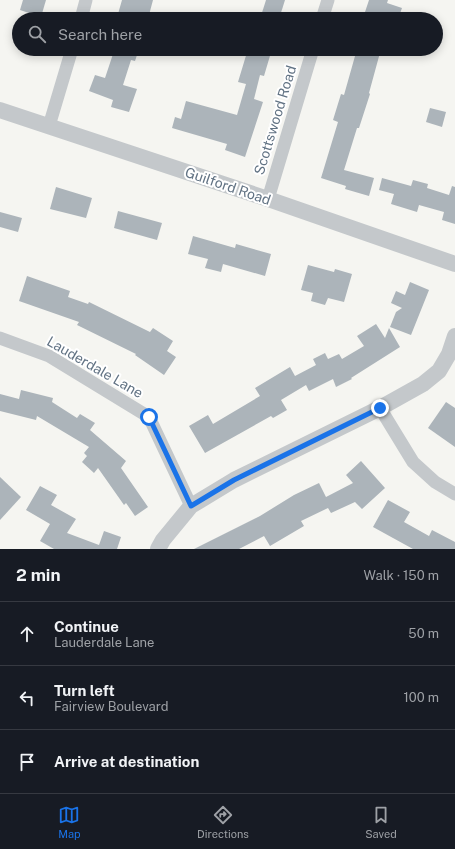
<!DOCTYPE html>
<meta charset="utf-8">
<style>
:root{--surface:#171b24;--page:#242831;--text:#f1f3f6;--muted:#9ea1a6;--line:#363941;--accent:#1a73e8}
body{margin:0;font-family:"Public Sans",sans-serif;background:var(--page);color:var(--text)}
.stop{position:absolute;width:12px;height:12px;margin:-9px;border:3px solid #1a73e8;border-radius:50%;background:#fff}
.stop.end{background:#1a73e8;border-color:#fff;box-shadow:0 1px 4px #0008}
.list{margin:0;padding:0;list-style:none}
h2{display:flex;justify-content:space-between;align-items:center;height:52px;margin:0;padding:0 16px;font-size:17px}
h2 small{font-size:13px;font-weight:400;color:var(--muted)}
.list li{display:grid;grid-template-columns:26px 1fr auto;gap:12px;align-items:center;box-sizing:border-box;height:64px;padding:0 16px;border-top:1px solid var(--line)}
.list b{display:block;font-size:15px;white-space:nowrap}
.list p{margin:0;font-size:13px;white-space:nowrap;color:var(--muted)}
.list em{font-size:13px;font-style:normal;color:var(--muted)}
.icon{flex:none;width:22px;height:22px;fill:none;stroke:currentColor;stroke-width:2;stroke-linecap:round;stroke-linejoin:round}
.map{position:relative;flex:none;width:455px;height:549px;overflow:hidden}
.search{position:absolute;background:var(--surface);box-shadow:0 2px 10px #0003;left:12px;right:12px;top:12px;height:44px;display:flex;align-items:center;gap:10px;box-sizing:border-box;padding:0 14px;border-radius:22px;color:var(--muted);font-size:15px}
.sheet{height:244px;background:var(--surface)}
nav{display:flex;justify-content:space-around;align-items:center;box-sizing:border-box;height:56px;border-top:1px solid var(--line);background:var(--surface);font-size:11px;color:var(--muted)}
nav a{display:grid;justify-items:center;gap:2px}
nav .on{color:var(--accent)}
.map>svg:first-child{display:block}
</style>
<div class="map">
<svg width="455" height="549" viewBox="0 0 455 549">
<rect width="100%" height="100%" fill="#f5f5f1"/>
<!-- building -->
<g fill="#acb4ba">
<polygon points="23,0 46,0 41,17 20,10"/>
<polygon points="122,0 153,0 149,15 136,12 134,18 118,14"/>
<polygon points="266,0 285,0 279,19 260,19"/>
<polygon points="369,0 388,0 387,3 402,8 398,19 377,19 364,15"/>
<polygon points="106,49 139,49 135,61 131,60 123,85 137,89 129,112 111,107 113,100 89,91 95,75 105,78 113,54 105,52"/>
<polygon points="248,49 272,49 264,76 260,75 254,99 263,102 245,157 225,150 227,144 172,128 175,117 181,119 186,101 237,115 246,84 238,82"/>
<polygon points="357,49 381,49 369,93 370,94 359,128 357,128 344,170 374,178 369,196 345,189 346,186 321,178 338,122 333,120 341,94 344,95"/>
<polygon points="430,108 446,112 442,127 426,122"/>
<polygon points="382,178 411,186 413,180 428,184 427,188 449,195 452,186 455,187 455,224 442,220 444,212 419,205 417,212 391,204 394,194 379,190"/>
<polygon points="56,187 92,198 86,218 50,209"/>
<polygon points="118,211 162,223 157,240 114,228"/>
<polygon points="0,212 22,218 18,232 0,227"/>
<polygon points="193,236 235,248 236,244 271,254 265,276 223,264 221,272 205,268 208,259 188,254"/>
<polygon points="308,265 334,272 335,269 352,274 344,302 328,298 325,305 311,301 313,293 301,290"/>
<polygon points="27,276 70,291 68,297 88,304 89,302 150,332 153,328 173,341 167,351 176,357 164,375 135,355 136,354 77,325 79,322 19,301"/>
<polygon points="410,282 429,290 411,335 390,327 396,312 402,308 391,303 396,291 405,295"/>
<polygon points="376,324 385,338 389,328 400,347 351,378 352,379 336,387 333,379 309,391 306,385 281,400 287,410 273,418 271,416 205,453 189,426 208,415 213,424 260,396 255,388 290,367 295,376 316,365 313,359 325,353 328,359 339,354 342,359 364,346 357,336"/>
<polygon points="21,390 53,398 52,402 77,418 80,414 95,423 90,430 126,461 121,468 148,507 135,516 126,503 124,505 98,468 94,473 82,462 87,456 84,453 89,447 37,416 36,420 0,411 0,394 19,399"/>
<polygon points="446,402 455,408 455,447 428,428"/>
<polygon points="361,461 385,488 362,509 355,502 331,513 328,508 301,521 304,526 270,546 264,536 239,549 194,549 260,516 294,495 319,483 326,497 353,483 346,475"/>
<polygon points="0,477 21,497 0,520"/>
<polygon points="40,486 57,495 51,505 76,519 67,533 99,545 104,531 121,537 117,549 54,549 40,541 50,524 26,510"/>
<polygon points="388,500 410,512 404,522 429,536 432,530 455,542 455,549 413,549 373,527"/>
</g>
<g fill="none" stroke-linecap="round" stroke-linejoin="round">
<!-- minor -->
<g stroke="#c4c8cb" stroke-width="13">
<polyline points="81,19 86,0"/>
<polyline points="322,19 328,0"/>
<polyline points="49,126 72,49"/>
<polyline points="268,199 313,49"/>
<polyline points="0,338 49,356 149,417 191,506"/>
<polyline points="380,408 413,462 435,482 455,494"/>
</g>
<!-- tertiary -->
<g stroke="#c4c8cb" stroke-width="16">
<polyline points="0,110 268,199 455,264"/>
<polyline points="158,549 163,540 191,506 234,480 380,408 423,384 439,371 449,354 455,336"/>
</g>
</g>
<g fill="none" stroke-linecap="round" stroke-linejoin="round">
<!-- route -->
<polyline stroke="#1a73e8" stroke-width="5" points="149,417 191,506 234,480 380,408"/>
</g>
<g text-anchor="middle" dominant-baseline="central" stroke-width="4" stroke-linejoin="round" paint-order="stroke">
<!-- street labels -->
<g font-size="14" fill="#627384" stroke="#fff">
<text transform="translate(275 120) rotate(-73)">Scottswood Road</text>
<text transform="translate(228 186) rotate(19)">Guilford Road</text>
<text transform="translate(95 367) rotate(30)">Lauderdale Lane</text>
</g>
</g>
</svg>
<div class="stop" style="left:149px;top:417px"></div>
<div class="stop end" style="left:380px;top:408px"></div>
<div class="search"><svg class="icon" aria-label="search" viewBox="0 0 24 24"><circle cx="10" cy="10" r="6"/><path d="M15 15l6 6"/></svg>Search here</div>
</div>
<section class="sheet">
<h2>2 min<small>Walk · 150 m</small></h2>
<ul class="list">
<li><svg class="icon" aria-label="ahead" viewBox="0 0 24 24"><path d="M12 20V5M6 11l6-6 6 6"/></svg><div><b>Continue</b><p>Lauderdale Lane</p></div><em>50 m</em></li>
<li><svg class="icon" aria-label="left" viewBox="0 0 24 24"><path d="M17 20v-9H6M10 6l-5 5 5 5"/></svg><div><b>Turn left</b><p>Fairview Boulevard</p></div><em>100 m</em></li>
<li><svg class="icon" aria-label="arrive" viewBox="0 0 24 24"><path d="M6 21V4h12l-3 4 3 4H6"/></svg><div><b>Arrive at destination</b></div></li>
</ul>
</section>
<nav>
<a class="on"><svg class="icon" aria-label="map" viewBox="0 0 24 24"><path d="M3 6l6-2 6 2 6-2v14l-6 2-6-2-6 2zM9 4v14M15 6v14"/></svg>Map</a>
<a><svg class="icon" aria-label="directions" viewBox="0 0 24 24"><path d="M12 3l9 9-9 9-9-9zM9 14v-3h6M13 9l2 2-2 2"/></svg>Directions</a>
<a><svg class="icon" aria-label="saved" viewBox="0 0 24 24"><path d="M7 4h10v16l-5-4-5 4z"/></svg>Saved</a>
</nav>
